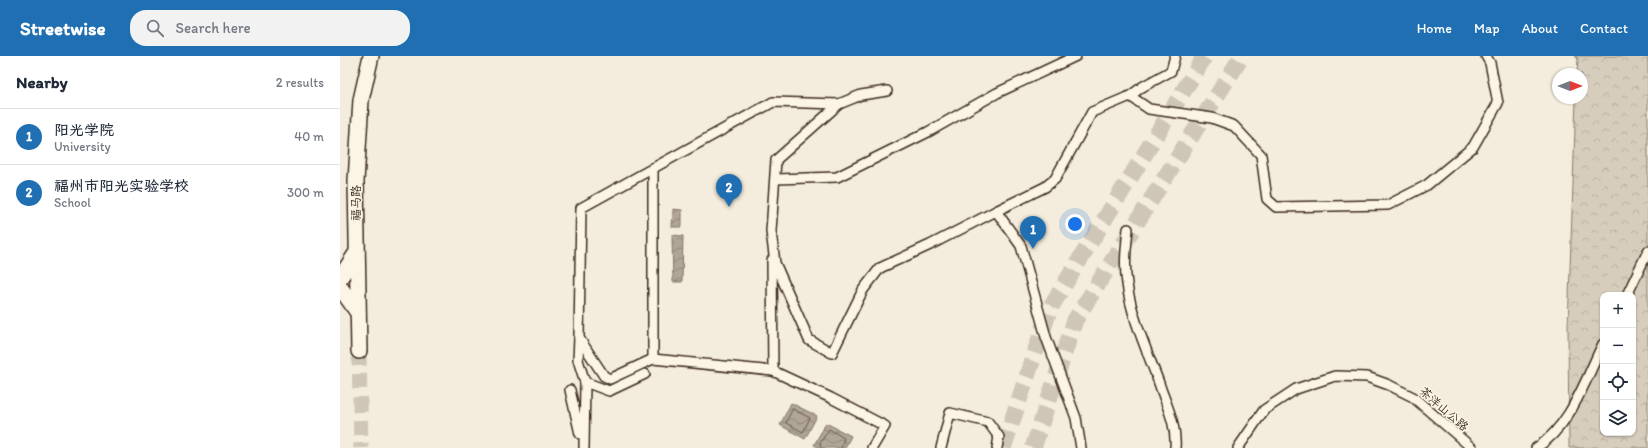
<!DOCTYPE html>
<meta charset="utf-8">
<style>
:root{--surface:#fff;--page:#f2f2f3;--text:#1f2937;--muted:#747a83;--line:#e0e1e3;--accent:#1f6fb2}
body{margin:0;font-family:Itim,"LXGW WenKai TC",sans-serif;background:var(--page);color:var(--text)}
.controls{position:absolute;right:12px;bottom:12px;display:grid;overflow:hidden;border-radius:8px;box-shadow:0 1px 3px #0004}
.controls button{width:36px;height:36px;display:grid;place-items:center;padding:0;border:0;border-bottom:1px solid var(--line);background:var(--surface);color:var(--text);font:20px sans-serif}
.compass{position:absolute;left:1212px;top:12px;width:36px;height:36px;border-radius:50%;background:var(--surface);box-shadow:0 1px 3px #0004;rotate:90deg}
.you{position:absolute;left:735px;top:168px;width:14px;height:14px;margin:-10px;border:3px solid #fff;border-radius:50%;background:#1a73e8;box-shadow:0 0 0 6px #1a73e833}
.badge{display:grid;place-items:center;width:26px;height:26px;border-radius:50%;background:var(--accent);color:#fff;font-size:13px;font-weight:700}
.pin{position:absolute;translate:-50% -33px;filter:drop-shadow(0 1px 2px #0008)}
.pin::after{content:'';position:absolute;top:21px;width:14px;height:12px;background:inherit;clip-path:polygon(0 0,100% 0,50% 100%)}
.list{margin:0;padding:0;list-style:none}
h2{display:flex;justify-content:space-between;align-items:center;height:52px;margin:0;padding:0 16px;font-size:17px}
h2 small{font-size:13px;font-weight:400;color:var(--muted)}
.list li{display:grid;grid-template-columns:26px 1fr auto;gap:12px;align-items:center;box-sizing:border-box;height:56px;padding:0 16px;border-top:1px solid var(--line)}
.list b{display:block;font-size:15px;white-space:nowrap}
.list p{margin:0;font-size:13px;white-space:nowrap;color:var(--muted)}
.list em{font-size:13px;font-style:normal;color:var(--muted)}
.icon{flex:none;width:22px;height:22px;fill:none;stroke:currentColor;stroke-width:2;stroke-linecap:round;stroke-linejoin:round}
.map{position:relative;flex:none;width:1308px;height:392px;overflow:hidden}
header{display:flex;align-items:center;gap:24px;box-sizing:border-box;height:56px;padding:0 20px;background:var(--accent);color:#fff}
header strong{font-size:19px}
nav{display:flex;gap:22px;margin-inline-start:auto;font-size:14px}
.search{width:280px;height:36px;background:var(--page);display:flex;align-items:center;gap:10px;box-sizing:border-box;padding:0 14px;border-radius:16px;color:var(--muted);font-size:15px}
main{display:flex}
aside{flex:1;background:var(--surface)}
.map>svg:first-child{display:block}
</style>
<header>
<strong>Streetwise</strong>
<div class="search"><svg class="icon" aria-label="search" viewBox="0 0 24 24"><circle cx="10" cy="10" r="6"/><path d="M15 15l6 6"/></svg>Search here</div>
<nav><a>Home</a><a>Map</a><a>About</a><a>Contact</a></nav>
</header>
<main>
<aside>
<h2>Nearby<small>2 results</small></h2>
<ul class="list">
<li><span class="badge">1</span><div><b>阳光学院</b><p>University</p></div><em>40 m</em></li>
<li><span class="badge">2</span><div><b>福州市阳光实验学校</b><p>School</p></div><em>300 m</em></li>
</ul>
</aside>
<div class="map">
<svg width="1308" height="392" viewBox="0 0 1308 392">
<defs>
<pattern id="forest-crowns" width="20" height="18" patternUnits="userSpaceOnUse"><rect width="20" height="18" fill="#d6cdbd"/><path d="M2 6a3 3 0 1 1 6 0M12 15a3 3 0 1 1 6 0" fill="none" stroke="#b9b0a2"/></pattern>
<pattern id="water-waves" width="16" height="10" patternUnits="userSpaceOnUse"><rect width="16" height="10" fill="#b0a596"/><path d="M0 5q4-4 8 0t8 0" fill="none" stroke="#90877a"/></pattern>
</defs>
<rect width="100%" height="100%" fill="#f4eddd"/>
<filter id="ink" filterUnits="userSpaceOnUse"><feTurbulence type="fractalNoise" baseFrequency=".025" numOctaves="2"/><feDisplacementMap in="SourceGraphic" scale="8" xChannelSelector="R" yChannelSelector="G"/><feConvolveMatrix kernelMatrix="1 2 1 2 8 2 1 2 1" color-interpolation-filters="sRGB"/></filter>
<g filter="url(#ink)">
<!-- forest -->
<path fill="url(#forest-crowns)" stroke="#887c6e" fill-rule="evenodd" d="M 1235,0 L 1308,0 L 1308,392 L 1229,392 L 1228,271 L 1236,42 L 1242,42 L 1242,18 L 1237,18 L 1238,3 ZM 1263,239 L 1293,239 L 1293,377 L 1263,377 Z"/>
<!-- water -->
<g fill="url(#water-waves)" stroke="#817466">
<polygon points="333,153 342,154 342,171 332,171"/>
<polygon points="332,179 343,180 342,226 333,226"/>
<polygon points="451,347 477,360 465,383 440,369"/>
<polygon points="486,367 511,380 505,392 480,392 474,389"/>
</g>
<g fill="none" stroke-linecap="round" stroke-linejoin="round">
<!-- shore -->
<g stroke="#6a5b4e" stroke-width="1">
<polygon points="453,353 470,362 463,376 446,367"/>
<polyline points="481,392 480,387 489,373 504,382 501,392"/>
</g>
<!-- primary-tunnel -->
<polyline stroke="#cfc6b7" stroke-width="15" stroke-dasharray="15 8" stroke-linecap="butt" points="19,295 21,392"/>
<!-- motorway-tunnel -->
<g stroke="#cfc6b7" stroke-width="17" stroke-dasharray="17 8" stroke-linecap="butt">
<polyline points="663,392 710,252 865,0"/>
<polyline points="693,392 735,264 902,0"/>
</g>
<defs>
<g id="minor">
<polyline points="547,35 521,39 499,48 436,104 431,175 435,207 469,284 492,297 523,234 540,212 590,189 656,155 681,190 706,281 736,362 741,392"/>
<polyline points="790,40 809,53 872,62 894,70 921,99 927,143 936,151 1048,149 1087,129 1133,91 1158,47 1150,7 1146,0"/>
<polyline points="499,48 433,46 241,152 239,282 264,320 270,323 313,303 433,315 491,342 545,370 532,392"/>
<polyline points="436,123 497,121 588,76 657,37 736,0"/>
<polyline points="656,155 705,131 715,123 752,56 790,40 802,31 831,15 835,0"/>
<path d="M 788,173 C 786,192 784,210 787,228 C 791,260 808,297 819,327 C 826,349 837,368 835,392"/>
<polyline points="432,204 433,315"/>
<polyline points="1287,239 1308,195"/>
<polyline points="239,282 238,304 245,326 269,335 305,318"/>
<polyline points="313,303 313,112"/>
<polyline points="230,334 240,378"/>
<polyline points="244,392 245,326"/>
<polyline points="601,392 610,357 648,366 659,381 657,392"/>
<polyline points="898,392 924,354 956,333 995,320 1027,321 1049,329 1073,341 1132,392"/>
<path d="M 1196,392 C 1231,370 1245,324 1263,288"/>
</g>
<g id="primary">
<polyline points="0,222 17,196"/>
<polyline points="0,231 18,257"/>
<polyline points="19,295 16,125 21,44 31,0"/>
</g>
</defs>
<!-- minor casing -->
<use href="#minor" stroke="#3b2a1e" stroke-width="12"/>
<!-- primary casing -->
<use href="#primary" stroke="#3b2a1e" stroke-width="18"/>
<!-- minor -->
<use href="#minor" stroke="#fcf5e5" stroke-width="9"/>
<!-- primary -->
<use href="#primary" stroke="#fcf5e5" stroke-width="15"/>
</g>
</g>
<g text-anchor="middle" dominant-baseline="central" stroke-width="3" stroke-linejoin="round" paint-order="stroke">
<!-- street labels -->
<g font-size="12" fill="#3b2a1e" stroke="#fcf5e5">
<text transform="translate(16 147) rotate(-90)">福马路</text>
<text transform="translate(1104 353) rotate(41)">茶洋山公路</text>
</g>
</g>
</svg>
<div class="controls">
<button>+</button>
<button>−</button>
<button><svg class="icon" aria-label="locate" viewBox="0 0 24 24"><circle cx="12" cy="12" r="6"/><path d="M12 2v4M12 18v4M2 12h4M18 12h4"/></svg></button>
<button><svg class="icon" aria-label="layers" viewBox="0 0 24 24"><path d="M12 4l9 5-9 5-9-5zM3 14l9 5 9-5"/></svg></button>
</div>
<svg class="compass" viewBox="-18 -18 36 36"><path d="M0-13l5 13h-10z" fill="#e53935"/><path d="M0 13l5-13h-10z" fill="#747a83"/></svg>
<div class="you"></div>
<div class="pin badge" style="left:693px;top:193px">1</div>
<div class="pin badge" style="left:389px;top:151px">2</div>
</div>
</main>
